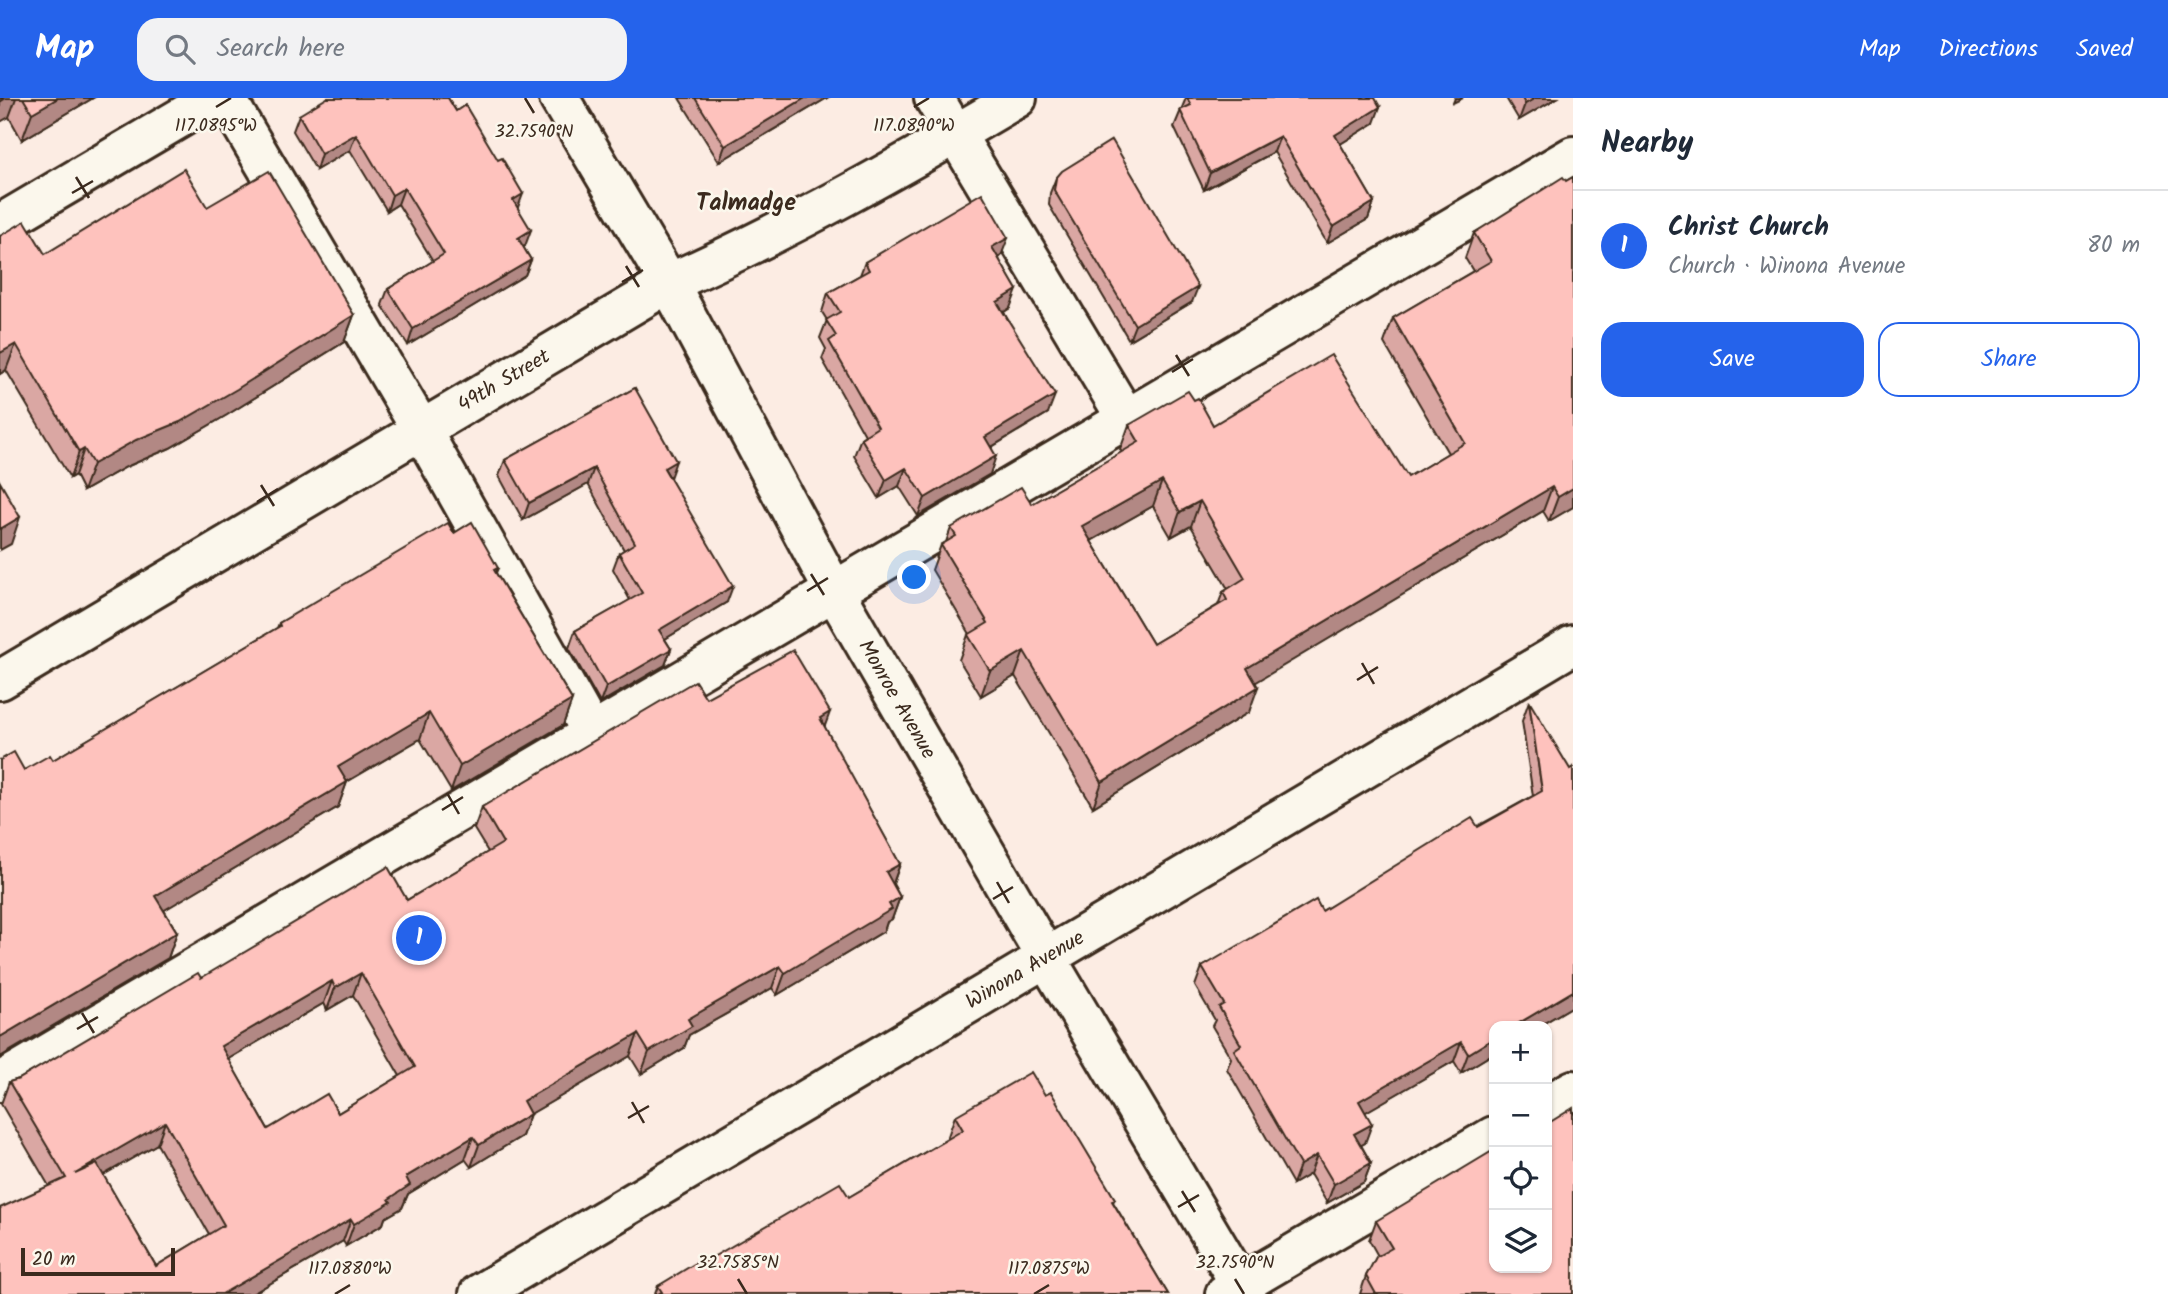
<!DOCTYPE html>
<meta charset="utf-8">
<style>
:root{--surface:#fff;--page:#f2f2f3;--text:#1f2937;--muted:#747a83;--line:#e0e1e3;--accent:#2563eb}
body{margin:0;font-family:Kalam,sans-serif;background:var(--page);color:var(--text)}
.controls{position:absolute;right:21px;bottom:21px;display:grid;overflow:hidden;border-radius:14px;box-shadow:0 2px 5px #0004}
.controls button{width:63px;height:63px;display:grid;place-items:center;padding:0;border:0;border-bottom:2px solid var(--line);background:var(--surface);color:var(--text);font:35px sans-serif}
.scale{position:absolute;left:21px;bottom:18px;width:154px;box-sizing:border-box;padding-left:7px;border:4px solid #3b2a1e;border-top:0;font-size:19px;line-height:24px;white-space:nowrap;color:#3b2a1e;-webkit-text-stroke:5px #fbf7ec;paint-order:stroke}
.you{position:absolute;left:915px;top:480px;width:24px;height:24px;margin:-18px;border:5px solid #fff;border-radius:50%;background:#1a73e8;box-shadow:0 0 0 10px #1a73e833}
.badge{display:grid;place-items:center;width:46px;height:46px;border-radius:50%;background:var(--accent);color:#fff;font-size:23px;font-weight:700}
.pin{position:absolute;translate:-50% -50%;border:4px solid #fff;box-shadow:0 2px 7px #0006}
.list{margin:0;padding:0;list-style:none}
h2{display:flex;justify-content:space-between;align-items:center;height:91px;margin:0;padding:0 28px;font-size:30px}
h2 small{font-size:23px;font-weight:400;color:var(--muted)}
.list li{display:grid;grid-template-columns:46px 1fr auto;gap:21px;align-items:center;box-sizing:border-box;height:112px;padding:0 28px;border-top:2px solid var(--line)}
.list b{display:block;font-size:26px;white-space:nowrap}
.list p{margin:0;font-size:23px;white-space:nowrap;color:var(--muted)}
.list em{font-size:23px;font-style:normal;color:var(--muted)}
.actions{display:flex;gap:14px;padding:21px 28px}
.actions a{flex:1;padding:16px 0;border:2px solid var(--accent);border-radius:21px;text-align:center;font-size:24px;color:var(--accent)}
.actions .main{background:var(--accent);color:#fff}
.icon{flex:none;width:38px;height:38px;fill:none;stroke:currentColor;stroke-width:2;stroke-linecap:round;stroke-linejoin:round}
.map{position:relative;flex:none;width:1573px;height:1196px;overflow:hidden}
header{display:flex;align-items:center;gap:42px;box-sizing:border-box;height:98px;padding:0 35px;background:var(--accent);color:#fff}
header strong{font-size:33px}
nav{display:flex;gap:38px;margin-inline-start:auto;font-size:24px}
.search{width:490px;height:63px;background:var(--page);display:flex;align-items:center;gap:18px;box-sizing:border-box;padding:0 24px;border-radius:21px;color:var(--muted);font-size:26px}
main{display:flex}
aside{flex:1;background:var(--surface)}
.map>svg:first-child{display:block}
</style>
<header>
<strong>Map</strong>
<div class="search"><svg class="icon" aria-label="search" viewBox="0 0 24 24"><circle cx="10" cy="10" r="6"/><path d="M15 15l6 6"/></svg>Search here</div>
<nav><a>Map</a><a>Directions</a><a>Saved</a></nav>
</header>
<main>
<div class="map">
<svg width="1573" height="1196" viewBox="0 0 1573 1196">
<rect width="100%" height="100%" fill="#fcece3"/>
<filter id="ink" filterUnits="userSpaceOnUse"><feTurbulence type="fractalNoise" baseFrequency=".0143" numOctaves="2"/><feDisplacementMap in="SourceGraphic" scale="14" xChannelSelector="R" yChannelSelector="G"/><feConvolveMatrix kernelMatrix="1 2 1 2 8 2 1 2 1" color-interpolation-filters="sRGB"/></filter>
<g filter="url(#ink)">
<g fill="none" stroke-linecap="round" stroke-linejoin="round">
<defs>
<g id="minor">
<polyline points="226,0 422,333 592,635"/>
<path id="s1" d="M 559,0 L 669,185 L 834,493 L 1047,861 L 1246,1196"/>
<polyline points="934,0 1126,320"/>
<polyline points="0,126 214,0"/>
<path id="s2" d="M 0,582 L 669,185 C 789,132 904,67 1017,0"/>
<polyline points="0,984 1573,58"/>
<polyline points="1547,1007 1573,992"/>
<path id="s3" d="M 479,1196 L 1573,547"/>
<polyline points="1225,1196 1494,1038"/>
</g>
</defs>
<!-- minor casing -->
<use href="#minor" stroke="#3b2a1e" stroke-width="44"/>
<!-- minor -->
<use href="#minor" stroke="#fbf7ec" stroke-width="38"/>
</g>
<!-- wall -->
<g fill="#daa7a3" stroke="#3b2a1e" stroke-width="2" fill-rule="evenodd">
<polygon points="0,0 93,0 22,42 9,19"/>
<polygon points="448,0 517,110 525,148 523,149 531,162 525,177 408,247 382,207 388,191 433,163 398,106 387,113 350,52 316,72 293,33 299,17"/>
<polygon points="679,0 827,0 719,64"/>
<polygon points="1186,0 1375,0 1374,25 1340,46 1374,104 1368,121 1327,145 1274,54 1204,92 1174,29"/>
<polygon points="1506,0 1557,0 1519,22"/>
<path d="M 1573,79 L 1573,409 L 1549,423 L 1543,413 L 1255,584 L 1249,614 L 1093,709 L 1015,578 L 981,598 L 959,562 L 968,537 L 970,536 L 932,472 L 941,447 L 946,444 L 951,430 L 1032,406 L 1122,354 L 1120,352 L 1129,327 L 1194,302 L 1213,327 L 1408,379 L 1448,355 L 1384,245 L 1393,220 L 1473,173 L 1465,160 L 1474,135 ZM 1153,408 L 1171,439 L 1191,428 L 1228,491 L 1223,494 L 1218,507 L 1153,546 L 1091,443 Z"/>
<polygon points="1056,80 1192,204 1129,242 1049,107 1050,95"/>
<polygon points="207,109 354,217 344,244 227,317 170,350 126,369 83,393 75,377 70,380 6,272 0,276 0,138 45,156"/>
<polygon points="1001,158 999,160 1010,210 1004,214 1048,315 992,349 990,376 918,418 899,388 879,400 854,358 861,340 865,337 822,261 826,251 820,240 827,222 822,214 828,195 860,177 865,164"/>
<polygon points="635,290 670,380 727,504 665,541 671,551 665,567 600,605 569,550 575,533 630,502 613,471 619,455 624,452 588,386 523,422 499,378 505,362"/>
<polygon points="454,435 498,470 496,475 572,602 563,627 451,693 420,641 347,684 338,709 164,812 177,834 168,860 0,959 0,662 24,672 53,662 277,530 279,525"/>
<path d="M 706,600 L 824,629 L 900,766 L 893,786 L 900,799 L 892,821 L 887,824 L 884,833 L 777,897 L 772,890 L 689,937 L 684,950 L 641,976 L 630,958 L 530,1016 L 522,1038 L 471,1069 L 465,1061 L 408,1096 L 402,1110 L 385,1120 L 383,1126 L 346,1148 L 343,1143 L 252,1196 L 0,1196 L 49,1088 L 1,1006 L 9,984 L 19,981 L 201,880 L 407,802 L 488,754 L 474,731 L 482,709 ZM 353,897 L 400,978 L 338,1015 L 268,1031 L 228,961 L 324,905 L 327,912 ZM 157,1046 L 209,1136 L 156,1168 L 103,1077 Z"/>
<polygon points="1529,603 1573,908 1539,928 1494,928 1494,955 1461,975 1454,963 1365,1014 1365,1045 1361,1047 1371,1065 1364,1084 1327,1105 1310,1076 1293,1086 1227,971 1231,960 1212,928 1215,922 1195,888 1202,869 1322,813 1533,698 1522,623"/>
<polygon points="1045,997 1115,1101 1113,1104 1168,1196 655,1196 658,1188 701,1166 849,1099 947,1041 955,1018"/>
<polygon points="1376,1123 1494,1170 1573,1196 1360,1196 1366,1178 1378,1158 1369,1142"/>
</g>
<!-- shaded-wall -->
<g fill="#b28884" stroke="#3b2a1e" stroke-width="2">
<polygon points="6,0 16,0 9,19 0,24 0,4"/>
<polygon points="58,0 93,0 22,42 32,15"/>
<polygon points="805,0 827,0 719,64 725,48"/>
<polygon points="1455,0 1463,0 1453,5"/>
<polygon points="1535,0 1557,0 1519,22 1525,6"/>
<polygon points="1380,9 1374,25 1329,53 1335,37"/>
<polygon points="356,36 350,52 316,72 321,56"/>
<polygon points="1280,38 1274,54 1204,92 1210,75"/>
<polygon points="404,90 398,106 387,113 392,97"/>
<polygon points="523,96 517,112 513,102"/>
<polygon points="1374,104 1368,121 1327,145 1333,129"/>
<polygon points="531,132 525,148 512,156 518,140"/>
<polygon points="1008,140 1001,158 986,167 992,149"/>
<polygon points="531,162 525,177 408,247 413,231"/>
<polygon points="1198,189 1192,204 1129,242 1135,227"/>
<polygon points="1017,192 1010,210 991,222 997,204"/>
<polygon points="354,217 344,244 227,317 170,350 126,369 83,393 93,366"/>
<polygon points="16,246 6,272 0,276 0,255"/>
<polygon points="1055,297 1048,315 978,357 985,339"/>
<polygon points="84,351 75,377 70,380 79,354"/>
<polygon points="996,358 990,376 918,418 925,400"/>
<polygon points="676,363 670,380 664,370"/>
<polygon points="594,370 588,386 523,422 529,405"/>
<polygon points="906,370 899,388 879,400 886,382"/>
<polygon points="1162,383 1153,408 1073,453 1082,428"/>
<polygon points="1552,389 1543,413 1238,595 1247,570"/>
<polygon points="1573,390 1573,409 1549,423 1558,399"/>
<polygon points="1200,403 1191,428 1171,439 1180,414"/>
<polygon points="20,419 11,446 0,452 0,431"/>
<polygon points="733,488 727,504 653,548 659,532"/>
<polygon points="671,551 665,567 600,605 606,589"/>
<polygon points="1024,553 1015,578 981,598 990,573"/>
<polygon points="1258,589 1249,614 1093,709 1102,684"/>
<polygon points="572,602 563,627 451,693 460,668"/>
<polygon points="830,614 822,636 820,620"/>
<polygon points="429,615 420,641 329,694 338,669"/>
<polygon points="347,684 338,709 146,823 155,798"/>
<polygon points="900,766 892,788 886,774"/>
<polygon points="900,799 892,821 887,824 884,833 777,897 785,875"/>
<polygon points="177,834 168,860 0,959 0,939"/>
<polygon points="780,868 772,890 689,937 684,950 641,976 649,954 688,921"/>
<polygon points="361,875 353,897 327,912 335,890"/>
<polygon points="332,883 324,905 213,970 221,948"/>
<polygon points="1573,893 1573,908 1539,928 1514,928"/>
<polygon points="638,936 630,958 515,1025 523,1003"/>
<polygon points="1494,940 1494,955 1461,975 1468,956"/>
<polygon points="1461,944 1454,963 1352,1022 1359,1003"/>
<polygon points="530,1016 522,1038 471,1069 479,1047"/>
<polygon points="165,1024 157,1046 67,1098 75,1076"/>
<polygon points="1372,1026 1365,1045 1347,1055 1354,1036"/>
<polygon points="473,1039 465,1061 408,1096 402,1110 385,1120 383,1126 346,1148 354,1126 389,1101 406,1079"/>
<polygon points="1317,1057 1310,1076 1293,1086 1300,1067"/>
<polygon points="1371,1065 1364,1084 1327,1105 1334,1086"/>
<polygon points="351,1121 343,1143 252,1196 222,1196"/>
</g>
<!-- building -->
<g fill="#fec2bd" stroke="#3b2a1e" stroke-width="2" fill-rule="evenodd">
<polygon points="23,0 58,0 32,15"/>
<polygon points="327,0 448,0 456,13 465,7 498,62 502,60 523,96 513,102 531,132 518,140 531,162 413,231 388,191 444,156 404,90 392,97 356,36 321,56 299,17"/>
<polygon points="695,0 805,0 725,48"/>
<polygon points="1187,0 1375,0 1380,9 1335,37 1374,104 1333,129 1280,38 1210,75 1180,12 1191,7"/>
<polygon points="1522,0 1535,0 1525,6"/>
<polygon points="1112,42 1198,189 1135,227 1054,92 1056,80 1062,73"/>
<polygon points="184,71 207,109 269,73 354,217 237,291 180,324 136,342 93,366 84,351 79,354 16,246 0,255 0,138 25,123 45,156"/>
<path d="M 1563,79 L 1566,83 L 1573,79 L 1573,390 L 1558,399 L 1552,389 L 1247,570 L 1258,589 L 1102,684 L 1024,553 L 990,573 L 968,537 L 988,525 L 941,447 L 956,438 L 951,430 L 1021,389 L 1032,406 L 1139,344 L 1129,327 L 1188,293 L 1194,302 L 1198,300 L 1213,327 L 1331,257 L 1408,379 L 1465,345 L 1393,220 L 1491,163 L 1474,135 ZM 1162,383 L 1180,414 L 1200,403 L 1245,480 L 1223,494 L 1227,502 L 1153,546 L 1082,428 Z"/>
<polygon points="982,95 1008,140 992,149 1017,192 997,204 1055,297 985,339 996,358 925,400 906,370 886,382 861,340 878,329 829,243 836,238 826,222 840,214 828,195 869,172 865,164"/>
<polygon points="635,290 676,363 664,370 733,488 659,532 671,551 606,589 575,533 642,495 619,455 635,445 594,370 529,405 505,362"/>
<polygon points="0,384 20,419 0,431"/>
<polygon points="472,424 498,470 494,472 572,602 460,668 429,615 338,669 347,684 155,798 177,834 0,939 0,662 14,654 24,672 50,657 53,662 280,528 279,525 448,425 454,435"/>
<path d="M 793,552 L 830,614 L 820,620 L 900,766 L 886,774 L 900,799 L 889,806 L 892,811 L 785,875 L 780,868 L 688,921 L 692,928 L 649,954 L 638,936 L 523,1003 L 530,1016 L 479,1047 L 473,1039 L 406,1079 L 410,1087 L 389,1101 L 391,1104 L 354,1126 L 351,1121 L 222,1196 L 0,1196 L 0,1110 L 66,1080 L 9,984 L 19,981 L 198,875 L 201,880 L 388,769 L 407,802 L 503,745 L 482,709 L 695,583 L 706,600 ZM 361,875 L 415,969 L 338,1015 L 327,996 L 268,1031 L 221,948 L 332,883 L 335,890 ZM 165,1024 L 224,1127 L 156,1168 L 97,1066 L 75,1076 Z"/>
<polygon points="1529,603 1570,671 1573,669 1573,893 1514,928 1494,928 1494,940 1468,956 1461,944 1359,1003 1372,1026 1354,1036 1371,1065 1334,1086 1317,1057 1300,1067 1234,952 1241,947 1219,909 1224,906 1202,869 1316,802 1322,813 1472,720 1478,729 1542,693"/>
<polygon points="1031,974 1045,997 1051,994 1115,1101 1112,1103 1168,1196 658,1196 662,1194 658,1188 699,1163 701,1166 840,1085 849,1099 963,1032 955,1018"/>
<polygon points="1573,1010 1573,1196 1376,1196 1366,1178 1376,1159 1392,1150 1376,1123 1494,1052 1494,1170 1547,1170 1547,1026"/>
</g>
</g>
<!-- ticks -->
<path fill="none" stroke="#3b2a1e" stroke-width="2.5" d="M 525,0 L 534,15M 216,9 L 231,0M 914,9 L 929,0M 76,79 L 89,100M 72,95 L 93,83M 626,168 L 639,189M 622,184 L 643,172M 1176,257 L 1189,278M 1172,274 L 1193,261M 261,387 L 274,408M 257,404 L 278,391M 811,476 L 824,497M 807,493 L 828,480M 1362,565 L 1374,586M 1357,582 L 1378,569M 447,695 L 459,716M 442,712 L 463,699M 997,784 L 1009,805M 993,801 L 1013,789M 82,915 L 94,935M 77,931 L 98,919M 632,1004 L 644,1025M 628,1020 L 649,1008M 1182,1093 L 1195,1114M 1178,1109 L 1199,1097M 738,1181 L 747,1196M 1235,1181 L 1244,1196M 335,1196 L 350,1187M 1034,1196 L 1049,1187"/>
<g text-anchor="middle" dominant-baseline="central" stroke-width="5" stroke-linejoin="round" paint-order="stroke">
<!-- street labels -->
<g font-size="21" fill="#3b2a1e" stroke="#fbf7ec">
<text stroke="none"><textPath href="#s2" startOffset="586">49th Street</textPath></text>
<text stroke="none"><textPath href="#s1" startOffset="690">Monroe Avenue</textPath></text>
<text stroke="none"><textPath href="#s3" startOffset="635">Winona Avenue</textPath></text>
</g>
<!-- quarter labels -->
<g font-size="24" font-weight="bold" fill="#3b2a1e" stroke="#fbf7ec">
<text x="746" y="105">Talmadge</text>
</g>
</g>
<g font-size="18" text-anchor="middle" fill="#3b2a1e" stroke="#fbf7ec" stroke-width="5" stroke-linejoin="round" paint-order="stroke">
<text x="216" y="33">117.0895°W</text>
<text x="914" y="33">117.0890°W</text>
<text x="534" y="39">32.7590°N</text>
<text x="738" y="1170">32.7585°N</text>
<text x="1235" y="1170">32.7590°N</text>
<text x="350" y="1176">117.0880°W</text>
<text x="1049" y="1176">117.0875°W</text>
</g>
</svg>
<div class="controls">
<button>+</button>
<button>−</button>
<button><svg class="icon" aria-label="locate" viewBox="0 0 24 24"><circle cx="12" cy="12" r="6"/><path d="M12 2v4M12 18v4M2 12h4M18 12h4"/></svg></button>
<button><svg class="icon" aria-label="layers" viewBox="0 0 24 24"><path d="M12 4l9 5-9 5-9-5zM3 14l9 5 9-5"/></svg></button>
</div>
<div class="scale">20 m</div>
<div class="you"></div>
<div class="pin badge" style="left:419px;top:840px">1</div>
</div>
<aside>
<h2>Nearby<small></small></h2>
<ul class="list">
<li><span class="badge">1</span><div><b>Christ Church</b><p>Church · Winona Avenue</p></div><em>80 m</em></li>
</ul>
<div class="actions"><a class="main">Save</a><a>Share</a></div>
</aside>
</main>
